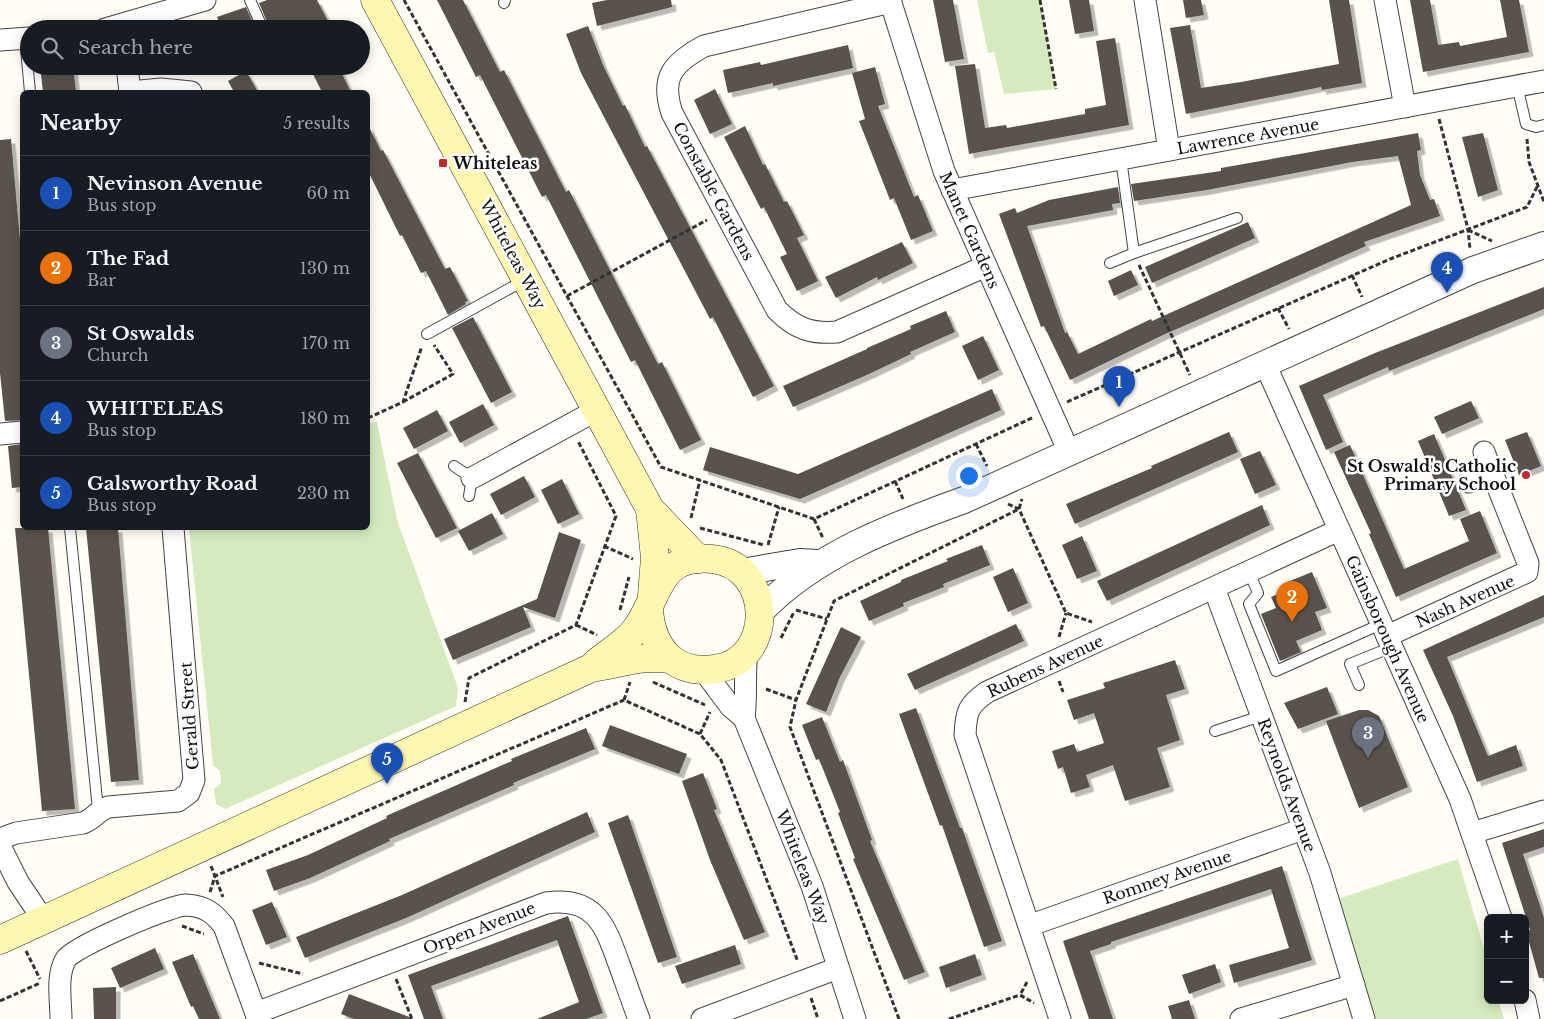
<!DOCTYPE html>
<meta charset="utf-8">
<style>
:root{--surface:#171b24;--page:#20242c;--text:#f1f3f6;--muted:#9ea1a6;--line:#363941;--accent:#c4262e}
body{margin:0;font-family:"Libre Baskerville",serif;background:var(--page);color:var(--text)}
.controls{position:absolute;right:15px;bottom:15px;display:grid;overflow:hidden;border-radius:8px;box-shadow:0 2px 12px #0003}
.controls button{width:45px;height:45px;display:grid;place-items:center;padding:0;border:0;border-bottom:1px solid var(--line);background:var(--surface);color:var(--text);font:25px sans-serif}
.you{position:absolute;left:968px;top:475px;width:18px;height:18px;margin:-12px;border:4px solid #fff;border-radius:50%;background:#1a73e8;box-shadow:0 0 0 8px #1a73e833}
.badge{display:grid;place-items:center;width:32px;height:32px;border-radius:50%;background:var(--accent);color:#fff;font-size:16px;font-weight:700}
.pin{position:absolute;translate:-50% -41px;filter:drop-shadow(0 1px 2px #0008)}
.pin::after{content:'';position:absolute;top:26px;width:18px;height:15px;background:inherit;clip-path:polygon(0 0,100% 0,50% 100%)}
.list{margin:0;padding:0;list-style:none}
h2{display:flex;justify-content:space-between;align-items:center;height:65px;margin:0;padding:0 20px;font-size:21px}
h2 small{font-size:16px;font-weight:400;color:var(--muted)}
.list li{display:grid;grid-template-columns:32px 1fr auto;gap:15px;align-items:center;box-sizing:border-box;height:75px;padding:0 20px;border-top:1px solid var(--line)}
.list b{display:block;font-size:19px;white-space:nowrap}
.list p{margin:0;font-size:16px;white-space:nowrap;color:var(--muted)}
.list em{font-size:16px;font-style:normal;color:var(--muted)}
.icon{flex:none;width:28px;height:28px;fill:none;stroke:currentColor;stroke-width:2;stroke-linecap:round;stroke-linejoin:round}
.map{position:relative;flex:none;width:1544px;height:1019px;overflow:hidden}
.search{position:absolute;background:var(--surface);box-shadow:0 2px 12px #0003;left:20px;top:20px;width:350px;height:55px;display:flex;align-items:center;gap:12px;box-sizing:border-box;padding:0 18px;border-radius:28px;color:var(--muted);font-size:19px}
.panel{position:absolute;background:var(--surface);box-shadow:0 2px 12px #0003;left:20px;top:90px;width:350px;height:440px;border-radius:8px}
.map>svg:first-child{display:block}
</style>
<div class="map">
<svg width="1544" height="1019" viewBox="0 0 1544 1019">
<defs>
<filter id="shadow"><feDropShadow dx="4.5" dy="4.5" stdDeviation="0" flood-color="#0004"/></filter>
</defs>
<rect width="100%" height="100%" fill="#fffdf5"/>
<!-- green -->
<g fill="#d5ebbd">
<polygon points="977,0 1040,0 1056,89 1004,94 994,52 988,53"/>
<polygon points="377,422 397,520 458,688 456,706 225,809 216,804 214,789 221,783 220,771 213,765 189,528 368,528 368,423"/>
<polygon points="1458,859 1488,963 1488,1000 1498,1000 1504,1019 1374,1019 1338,899"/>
</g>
<!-- building -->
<g fill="#5a524d" filter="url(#shadow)">
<polygon points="267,0 317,0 328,21 312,29 270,29 259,3"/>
<polygon points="437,0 463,0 500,72 504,70 566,192 569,190 658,364 662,362 701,440 680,450 635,360 631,362 546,195 542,197 480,75 476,77"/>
<polygon points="607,0 671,0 672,7 597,26 592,3"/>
<polygon points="933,0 953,0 964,59 945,62"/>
<polygon points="1069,0 1089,0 1094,31 1075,34"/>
<polygon points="1183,0 1201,0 1204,15 1186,18"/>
<polygon points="1329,0 1349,0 1362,83 1322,90 1321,87 1186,114 1170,28 1190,25 1201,88 1241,82 1339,64"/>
<polygon points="1410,0 1430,0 1438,45 1459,42 1460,46 1507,37 1500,0 1519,0 1529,52 1423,72"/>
<polygon points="246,7 254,26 246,29 222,29 217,17"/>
<polygon points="588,26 603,65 623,106 625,105 645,147 647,146 774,386 753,397 713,317 710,319 581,73 566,34"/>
<polygon points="1115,38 1129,125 969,154 955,66 975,64 985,128 1006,125 1007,128 1085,114 1085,109 1106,105 1096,41"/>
<polygon points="848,45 853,68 773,86 773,83 728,93 723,70 760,62 761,65"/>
<polygon points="40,66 73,66 76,92 43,92"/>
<polygon points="309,66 338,66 351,92 322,92"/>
<polygon points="875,67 885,104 878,106 914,197 918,195 933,231 911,240 894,198 890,200 859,121 865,119 852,73"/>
<polygon points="246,71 258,92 234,92 228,81"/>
<polygon points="715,89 732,124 710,134 694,100"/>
<polygon points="368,125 381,151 383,150 445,269 450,267 468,301 465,302 466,304 448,315 426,271 421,273 402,235 400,236 368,171"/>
<polygon points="745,126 763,165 765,164 784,202 787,201 804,235 797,238 818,281 797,291 780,257 787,254 764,207 761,209 724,137"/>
<polygon points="1418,133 1421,150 1417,151 1420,175 1430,200 1434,199 1440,216 1364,242 1366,246 1163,335 1070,380 1044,326 1041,327 999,214 1015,208 1017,213 1049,200 1118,187 1120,203 1112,204 1113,210 1027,226 1065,333 1067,332 1078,354 1151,319 1152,321 1411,205 1398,156 1352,162 1207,190 1134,201 1131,184 1221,171 1221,168"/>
<polygon points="1483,133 1498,190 1478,197 1462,137"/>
<polygon points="11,139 22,263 22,420 5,421 0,373 0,140"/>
<polygon points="1248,222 1255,238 1152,283 1145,267"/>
<polygon points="902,242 913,263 878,280 877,277 836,298 825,277"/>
<polygon points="1131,270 1138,285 1114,296 1108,281"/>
<polygon points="1544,287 1544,309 1389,371 1388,367 1323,395 1343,442 1326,450 1299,386 1375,353"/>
<polygon points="946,311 955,332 910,352 911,354 869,374 793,407 783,386 867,349 867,348 911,329 910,326"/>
<polygon points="473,317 512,392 491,403 452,328"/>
<polygon points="983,336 999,370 978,380 962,346"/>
<polygon points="992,389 1001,410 800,499 703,470 710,447 798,474"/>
<polygon points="1471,401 1479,418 1442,434 1434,417"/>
<polygon points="483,404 494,425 460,443 449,422"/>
<polygon points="437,410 448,431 414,449 403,428"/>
<polygon points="1229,432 1238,452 1075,524 1066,504 1152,468 1151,466"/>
<polygon points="1527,432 1541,466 1519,475 1505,440"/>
<polygon points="1434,434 1466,510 1449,516 1418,441"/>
<polygon points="22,444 22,487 12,488 8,446"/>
<polygon points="1350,445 1404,569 1469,541 1460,519 1480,511 1497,553 1396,597 1369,534 1371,533 1334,452"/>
<polygon points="1260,451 1276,485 1255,494 1240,459"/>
<polygon points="418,453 457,528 436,538 397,463"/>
<polygon points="524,476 535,497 501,515 490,494"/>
<polygon points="562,479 579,514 558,524 541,490"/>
<polygon points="1262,505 1270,525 1107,601 1097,581"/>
<polygon points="492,513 503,534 469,551 458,531"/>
<polygon points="15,528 48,528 75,809 42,811"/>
<polygon points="86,528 118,528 139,780 111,782"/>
<polygon points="559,532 581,540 555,618 523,607 531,627 453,660 444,639 537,599"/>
<polygon points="1082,536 1097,571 1077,579 1062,545"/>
<polygon points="982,545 990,565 943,584 944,587 903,603 904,606 869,621 860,601 901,582 901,580 948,561 946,559"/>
<polygon points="1013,568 1028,603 1008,612 993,577"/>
<polygon points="1312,572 1327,608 1315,612 1322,630 1296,641 1301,652 1280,661 1261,614 1276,608 1271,597 1288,590 1285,583"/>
<polygon points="1544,595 1544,617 1447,657 1488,756 1516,745 1523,766 1477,782 1453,716 1423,650"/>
<polygon points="1016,624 1024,641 915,690 907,674"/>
<polygon points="841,627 861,637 840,677 826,712 806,704"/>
<polygon points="1175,660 1185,689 1166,695 1180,740 1157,748 1170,787 1125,801 1113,765 1086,775 1090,787 1071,793 1063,767 1058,769 1052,751 1074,744 1077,752 1104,743 1094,713 1074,720 1067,700 1105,688 1103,683"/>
<polygon points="1327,687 1338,714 1298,729 1284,703"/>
<polygon points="916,708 960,828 962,828 1002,941 984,947 942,825 940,826 899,714"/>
<polygon points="1359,710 1368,710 1379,716 1408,787 1359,808 1326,721"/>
<polygon points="822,717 840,762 843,760 872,840 870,841 925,972 904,980 853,859 855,858 838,813 840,812 819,759 816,760 802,725"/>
<polygon points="610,725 687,754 679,774 602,746"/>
<polygon points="586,728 595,749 513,783 514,785 389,839 390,841 310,878 274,891 266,870 308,855 387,818 386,816 512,761 511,759"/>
<polygon points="703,773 717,809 714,810 765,932 744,940 710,860 682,781"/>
<polygon points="587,812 595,832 406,918 305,958 296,937 402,895"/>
<polygon points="628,815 677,957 658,963 608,823"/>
<polygon points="1544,829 1544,847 1523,854 1544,918 1544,978 1539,978 1526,931 1530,930 1502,843"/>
<polygon points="1282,866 1312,960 1234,983 1229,965 1289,948 1271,889 1111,942 1111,944 1090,951 1113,1019 1089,1019 1063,941"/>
<polygon points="272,902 287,937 266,945 252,910"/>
<polygon points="568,916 603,1013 586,1019 537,1019 579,1002 557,940 431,986 443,1019 424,1019 408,975"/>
<polygon points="735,945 741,964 682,984 675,966"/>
<polygon points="155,948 164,969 120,988 111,968"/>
<polygon points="193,954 220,1019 199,1019 193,1006 191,1007 172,962"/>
<polygon points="975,954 982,975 946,988 939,967"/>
<polygon points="1215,964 1221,982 1189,994 1182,975"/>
<polygon points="116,987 116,1019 94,1019 93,988"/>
<polygon points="349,994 412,1018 412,1019 354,1019 341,1014"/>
<polygon points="1189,1000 1195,1019 1172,1019 1168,1006"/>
</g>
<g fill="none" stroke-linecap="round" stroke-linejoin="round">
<defs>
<g id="service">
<polyline points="250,0 263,29"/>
<polyline points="504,3 505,0"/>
<polyline points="25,38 30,92"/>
<polyline points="1517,85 1526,124 1536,127 1544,125"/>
<polyline points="1121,159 1134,253 1237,218"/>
<polyline points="1110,263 1134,253"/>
<polyline points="427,334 525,280"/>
<polyline points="454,466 472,478 469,496"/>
<polyline points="70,528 98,810"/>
<polyline points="1249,572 1258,593 1249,604 1276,671 1381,624"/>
<polyline points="1359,685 1350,664 1392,647"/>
<polyline points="1215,731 1261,716"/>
</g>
<g id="minor">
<polyline points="890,0 944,171 1069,452"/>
<polyline points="1145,0 1169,150"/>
<polyline points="1385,0 1405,107"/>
<path d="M 891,2 L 704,46 C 673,63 660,77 672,113 L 777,310 C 796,329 811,334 837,332 L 986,266"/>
<polyline points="105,29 205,0"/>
<polyline points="0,40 29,38"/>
<polyline points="127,66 130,92"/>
<polyline points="130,92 161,89 191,92"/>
<polyline points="952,190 1544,81"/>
<polyline points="1265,364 1460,799 1501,918"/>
<polyline points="0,434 22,432"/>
<polyline points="472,478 597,410"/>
<polyline points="1469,482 1492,472"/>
<polyline points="1214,588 1320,873 1364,1019"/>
<polyline points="1387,636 1527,572 1528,563 1484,452"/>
<polyline points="704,671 730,706 744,718 812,886 855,1019"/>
<path d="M 744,718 C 747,696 744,674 747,652"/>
<polyline points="1472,833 1544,811"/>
<path d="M 0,839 L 16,833 L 83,823 C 94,819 97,811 108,807 L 178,801 L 189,793 L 194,780 L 173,528"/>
<polyline points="0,846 18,882 44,921"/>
<polyline points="1031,925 1303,829"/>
<polyline points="1525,1000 1529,1019"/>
<path d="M 256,1013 L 546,903 C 595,896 605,925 619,964 C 626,983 632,1001 639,1019"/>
<path d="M 61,1019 C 61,1001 56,975 66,959 C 73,947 171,905 186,905 C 204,906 213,912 224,926 L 258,1019"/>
<polyline points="702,1019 838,968"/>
<path d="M 1060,1019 L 965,735 C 966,712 968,705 987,692 L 1339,530"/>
<polyline points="1241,1019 1354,985"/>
</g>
<g id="tertiary">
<polyline points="742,572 800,562 818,563"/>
<path d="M 761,611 C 815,555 892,526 964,500 L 1473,270 L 1544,245"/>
</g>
<g id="secondary">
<polyline points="375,0 650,509 698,559"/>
<polyline points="650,509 655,558 652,595"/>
<path d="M 596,663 C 609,652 626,643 636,629 C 660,597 656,554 712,559 C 774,565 776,661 715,669 C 674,675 652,648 649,610"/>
<path d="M 0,940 L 591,668 C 621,664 639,655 670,659"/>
</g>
</defs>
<!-- service casing -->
<use href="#service" stroke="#444" stroke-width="12"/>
<!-- minor casing -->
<use href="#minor" stroke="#444" stroke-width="23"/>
<!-- tertiary casing -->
<use href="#tertiary" stroke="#444" stroke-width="28"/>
<!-- secondary casing -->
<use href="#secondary" stroke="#333" stroke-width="29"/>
<!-- path -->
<g stroke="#333" stroke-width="3" stroke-dasharray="5 2.5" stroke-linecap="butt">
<polyline points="404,0 661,467 814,519 1034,417"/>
<polyline points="1040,0 1056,89"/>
<polyline points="1439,119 1468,229 1470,249"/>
<polyline points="1527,139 1529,162 1544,202"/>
<polyline points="1468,230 1492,241"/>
<polyline points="1139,265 1190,375"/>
<polyline points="1352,275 1362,297"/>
<polyline points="567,296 707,220"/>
<polyline points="1278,308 1289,329"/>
<polyline points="403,402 453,374 434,345"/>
<polyline points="1067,402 1390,259 1527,207 1538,185"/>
<polyline points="368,418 403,402 422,346"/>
<polyline points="976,444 987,466"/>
<polyline points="895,481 903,499"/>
<polyline points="1008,504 1019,509 1066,613 1092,622"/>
<polyline points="691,518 700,480"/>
<polyline points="814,519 823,538"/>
<polyline points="700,528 764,545"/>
<polyline points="768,545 779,507"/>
<polyline points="604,546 633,559"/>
<polyline points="620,610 629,577"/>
<polyline points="796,610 827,619"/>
<polyline points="576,625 597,635"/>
<polyline points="1059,637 1066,613"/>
<polyline points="781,638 794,612"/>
<polyline points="1059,681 1063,692"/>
<polyline points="653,682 705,705"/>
<polyline points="766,689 796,700"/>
<polyline points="624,700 630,682"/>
<polyline points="465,702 469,678 576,625 616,516 578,441"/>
<polyline points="700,734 710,712"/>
<polyline points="211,866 223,897"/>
<polyline points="210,892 215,876 624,700 700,734 721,760 798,962"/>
<polyline points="182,926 204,934"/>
<polyline points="26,951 40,979"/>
<polyline points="259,963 303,974"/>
<polyline points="396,979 412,1019"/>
<polyline points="1027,982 1020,995 1034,1003"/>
<polyline points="811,998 818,1019"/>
<polyline points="0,1001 40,983"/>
<polyline points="899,1019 790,727 796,700 834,601 1019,509 1022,499"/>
<polyline points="949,1019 1020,995"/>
</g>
<!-- service -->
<use href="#service" stroke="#fff" stroke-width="10"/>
<!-- minor -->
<use href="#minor" stroke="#fff" stroke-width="21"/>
<!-- tertiary -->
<use href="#tertiary" stroke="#fff" stroke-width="26"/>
<!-- secondary -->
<use href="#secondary" stroke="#fff6b0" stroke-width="28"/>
</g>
<!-- markers -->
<g fill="#c4262e" stroke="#fff" stroke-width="2">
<rect x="438" y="158" width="10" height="10" rx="2.5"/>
<circle cx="1526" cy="475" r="5"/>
</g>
<g text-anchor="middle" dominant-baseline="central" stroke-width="5" stroke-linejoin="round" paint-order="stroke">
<!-- street labels -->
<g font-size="16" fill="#111" stroke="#fff">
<text transform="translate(1248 136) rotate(-10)">Lawrence Avenue</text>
<text transform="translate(714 191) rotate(62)">Constable Gardens</text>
<text transform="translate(970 230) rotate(66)">Manet Gardens</text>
<text transform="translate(513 254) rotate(62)">Whiteleas Way</text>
<text transform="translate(1465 601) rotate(-24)">Nash Avenue</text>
<text transform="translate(1388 639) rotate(66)">Gainsborough Avenue</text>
<text transform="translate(1045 666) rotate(-25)">Rubens Avenue</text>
<text transform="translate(189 716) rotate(-94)">Gerald Street</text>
<text transform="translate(1287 785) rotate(70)">Reynolds Avenue</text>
<text transform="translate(803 867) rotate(69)">Whiteleas Way</text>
<text transform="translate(1167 877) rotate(-19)">Romney Avenue</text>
<text transform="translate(479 928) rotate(-21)">Orpen Avenue</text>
</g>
<!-- poi labels -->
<g font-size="16" font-weight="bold" fill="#111" stroke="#fff" text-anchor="start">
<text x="453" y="163">Whiteleas</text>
<text x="1516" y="466" text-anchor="end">St Oswald's Catholic<tspan x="1516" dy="18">Primary School</tspan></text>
</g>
</g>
</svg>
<div class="controls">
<button>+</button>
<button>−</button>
</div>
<div class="you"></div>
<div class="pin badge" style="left:1119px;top:407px;background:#1a4fb4">1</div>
<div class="pin badge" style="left:1292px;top:622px;background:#e8710a">2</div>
<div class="pin badge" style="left:1368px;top:758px;background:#6b7280">3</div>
<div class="pin badge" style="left:1447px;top:293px;background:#1a4fb4">4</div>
<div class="pin badge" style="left:387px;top:784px;background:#1a4fb4">5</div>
<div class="search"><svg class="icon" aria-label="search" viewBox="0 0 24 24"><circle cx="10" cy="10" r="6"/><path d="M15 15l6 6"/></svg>Search here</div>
<section class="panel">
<h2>Nearby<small>5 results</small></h2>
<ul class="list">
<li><span class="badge" style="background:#1a4fb4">1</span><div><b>Nevinson Avenue</b><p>Bus stop</p></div><em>60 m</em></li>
<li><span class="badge" style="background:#e8710a">2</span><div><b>The Fad</b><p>Bar</p></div><em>130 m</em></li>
<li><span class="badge" style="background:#6b7280">3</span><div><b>St Oswalds</b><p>Church</p></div><em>170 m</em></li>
<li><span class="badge" style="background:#1a4fb4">4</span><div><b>WHITELEAS</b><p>Bus stop</p></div><em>180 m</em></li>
<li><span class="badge" style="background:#1a4fb4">5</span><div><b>Galsworthy Road</b><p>Bus stop</p></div><em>230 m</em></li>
</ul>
</section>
</div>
